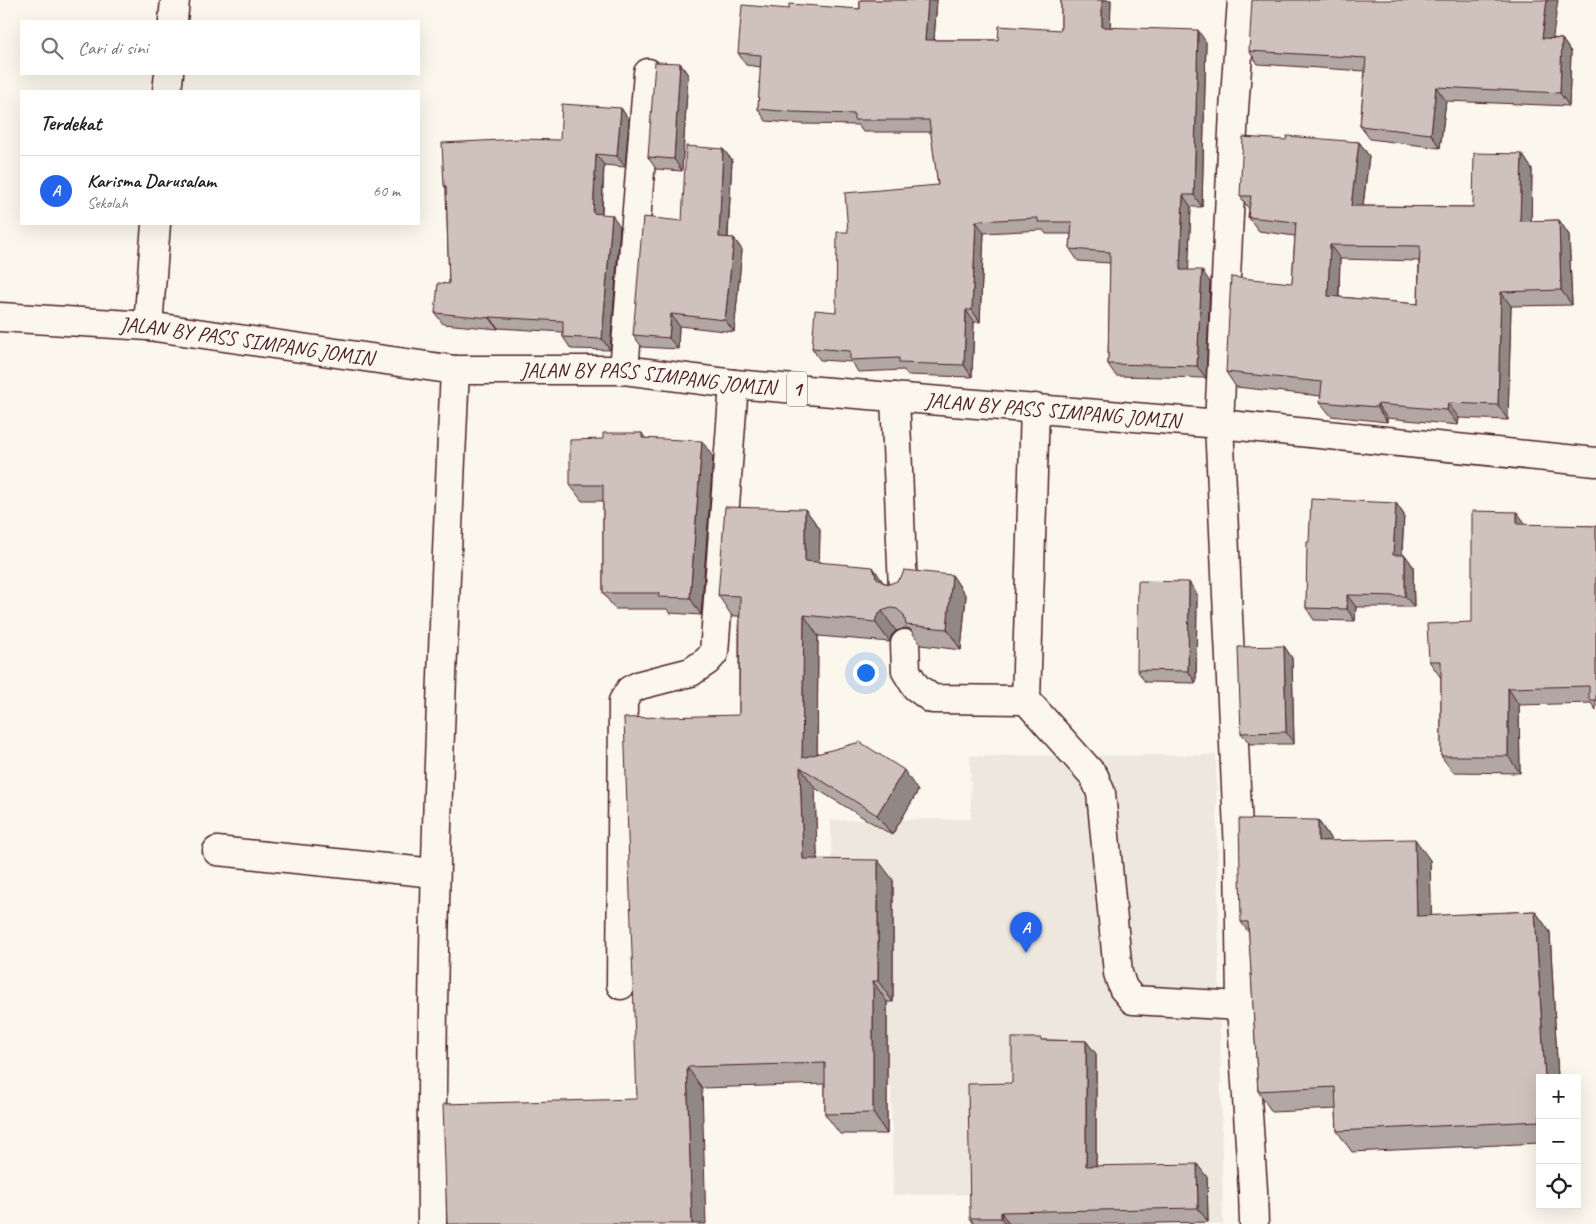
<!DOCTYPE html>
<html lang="id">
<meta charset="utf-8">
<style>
:root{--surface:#fff;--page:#f6f6f6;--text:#202124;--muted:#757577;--line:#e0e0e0;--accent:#2563eb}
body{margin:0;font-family:Caveat,sans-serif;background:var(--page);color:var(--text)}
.controls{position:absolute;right:15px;bottom:15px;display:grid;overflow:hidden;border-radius:0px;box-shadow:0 5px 20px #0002}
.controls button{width:45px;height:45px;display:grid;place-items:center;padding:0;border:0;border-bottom:1px solid var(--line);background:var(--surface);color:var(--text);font:25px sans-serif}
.you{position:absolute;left:865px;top:672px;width:18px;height:18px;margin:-12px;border:4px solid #fff;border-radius:50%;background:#1a73e8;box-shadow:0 0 0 8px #1a73e833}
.badge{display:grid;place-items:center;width:32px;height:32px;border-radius:50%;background:var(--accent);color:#fff;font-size:16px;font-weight:700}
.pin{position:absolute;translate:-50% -41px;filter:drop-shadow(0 1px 2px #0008)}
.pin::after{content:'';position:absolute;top:26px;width:18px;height:15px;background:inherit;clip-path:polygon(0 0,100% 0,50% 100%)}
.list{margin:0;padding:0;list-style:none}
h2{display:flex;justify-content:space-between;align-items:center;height:65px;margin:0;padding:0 20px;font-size:21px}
h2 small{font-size:16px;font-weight:400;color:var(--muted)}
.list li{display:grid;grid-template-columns:32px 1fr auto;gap:15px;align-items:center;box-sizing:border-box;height:70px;padding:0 20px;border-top:1px solid var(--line)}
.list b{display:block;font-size:19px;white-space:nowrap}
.list p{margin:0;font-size:16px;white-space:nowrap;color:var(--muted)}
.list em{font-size:16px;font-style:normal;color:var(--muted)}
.icon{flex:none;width:28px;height:28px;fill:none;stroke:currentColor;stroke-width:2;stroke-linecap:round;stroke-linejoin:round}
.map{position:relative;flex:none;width:1596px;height:1224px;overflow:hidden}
.search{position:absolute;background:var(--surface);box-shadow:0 5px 20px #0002;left:20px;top:20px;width:400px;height:55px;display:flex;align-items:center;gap:12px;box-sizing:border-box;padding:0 18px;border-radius:0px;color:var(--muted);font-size:19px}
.panel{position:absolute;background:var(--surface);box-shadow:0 5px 20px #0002;left:20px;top:90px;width:400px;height:135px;border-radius:0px}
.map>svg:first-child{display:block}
</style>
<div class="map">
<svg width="1596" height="1224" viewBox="0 0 1596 1224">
<rect width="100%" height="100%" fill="#fbf7ec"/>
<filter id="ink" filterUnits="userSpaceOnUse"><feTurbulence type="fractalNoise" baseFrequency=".02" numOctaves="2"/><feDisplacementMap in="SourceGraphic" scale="10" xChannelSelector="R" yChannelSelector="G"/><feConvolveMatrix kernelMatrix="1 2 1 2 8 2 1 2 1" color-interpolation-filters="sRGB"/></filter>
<g filter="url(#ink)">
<!-- built -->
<polygon fill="#eee7de" points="1216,755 1223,1224 1014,1224 1013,1194 893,1195 891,1086 835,1087 831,820 971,819 970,756"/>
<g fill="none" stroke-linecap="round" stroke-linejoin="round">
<defs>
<g id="minor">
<polyline points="1242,0 1234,110 1219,424 1239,851 1241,1006 1253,1190 1254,1224"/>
<polyline points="173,21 175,0"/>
<polyline points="167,91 169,74"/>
<polyline points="148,326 156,224"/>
<polyline points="624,370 648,73"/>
<polyline points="895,397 903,589"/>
<polyline points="1035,408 1026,700 1094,776 1101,793 1118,973 1123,988 1133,1000 1241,1006"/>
<polyline points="905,644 906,671 916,687 932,699 1026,700"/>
<polyline points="217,851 435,873"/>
<polyline points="621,985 623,701 630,690 640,685 691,672 707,661 714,653 734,384"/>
<path d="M 432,1224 C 430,939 442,654 455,370"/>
</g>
<g id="highway">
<path id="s1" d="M 0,317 L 148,326 L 455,370 L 624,370 L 734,384 L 1219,424 L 1596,462"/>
</g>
</defs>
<!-- minor casing -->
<use href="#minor" stroke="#4a1f2b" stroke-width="31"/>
<!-- highway casing -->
<use href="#highway" stroke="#4a1f2b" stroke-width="31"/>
<!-- minor -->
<use href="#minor" stroke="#fbf7ec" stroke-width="28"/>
<!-- highway -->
<use href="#highway" stroke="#fbf7ec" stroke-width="28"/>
</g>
<!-- wall -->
<g fill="#b2a7a2" stroke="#4a1f2b" fill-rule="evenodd">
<polygon points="860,0 937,0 934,40 998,40 1061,30 1061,0 1111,0 1110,27 1206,42 1202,207 1191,207 1188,270 1210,282 1206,378 1116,376 1108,364 1110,263 1078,261 1070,249 1071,234 1046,234 1043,230 984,233 980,322 974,322 972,377 907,375 904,370 858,372 852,362 820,360 812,348 836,312 848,232 938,185 931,132 863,132 858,125 802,124 766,121 758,109 761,67 746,65 738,53 789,9 860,9"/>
<polygon points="1553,38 1562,39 1571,52 1569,106 1446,101 1440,148 1370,139 1360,126 1365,71 1258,64 1249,51"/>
<polygon points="680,63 688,75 682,171 656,169 648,157"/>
<polygon points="621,108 629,120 625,167 604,165 602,214 620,226 610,350 571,349 563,337 563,332 498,328 498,329 443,324 435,313 449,284 446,188 444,186 560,140"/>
<path d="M 1286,140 L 1359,142 L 1369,156 L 1363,206 L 1473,207 L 1522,154 L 1532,169 L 1531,221 L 1559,220 L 1569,235 L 1572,305 L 1511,306 L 1508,420 L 1459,418 L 1458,425 L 1387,418 L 1387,422 L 1331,416 L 1320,402 L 1321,396 L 1236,387 L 1226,372 L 1292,283 L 1295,236 L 1259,231 L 1248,217 L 1249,209 L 1240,196 ZM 1340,259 L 1419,261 L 1418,304 L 1339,297 Z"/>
<polygon points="723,149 732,160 728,238 734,238 742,250 734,332 679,326 678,349 642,347 633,335 682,221"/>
<polygon points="642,433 645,438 713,457 701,615 670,613 667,609 615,609 603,593 603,501 582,501 570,485 603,439"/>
<polygon points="1396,503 1404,515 1402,555 1405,555 1413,566 1414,607 1356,607 1355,621 1314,620 1306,608 1309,542"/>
<polygon points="805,509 820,529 819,562 889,584 952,575 966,596 961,650 921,645 910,629 905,628 896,631 891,636 890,642 818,636 817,754 918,791 892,835 815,788 817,859 893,880 893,1002 887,1002 887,1134 840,1134 825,1114 825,1084 702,1088 637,1099 739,715 739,616 732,616 718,595"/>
<polygon points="1526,525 1596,526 1596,710 1591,703 1519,705 1520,773 1453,772 1441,756 1441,678 1429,661 1472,622"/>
<polygon points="1197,594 1196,683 1145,682 1137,670"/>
<polygon points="1284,646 1292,658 1294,744 1250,744 1241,733"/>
<polygon points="1318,820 1332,841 1430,860 1431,916 1535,911 1550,932 1558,1078 1540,1078 1540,1143 1352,1152 1337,1131 1336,1109 1272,1112 1258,1091 1249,933 1241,922"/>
<polygon points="1043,1040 1086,1041 1096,1054 1096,1166 1207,1177 1208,1222 1111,1224 974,1224 970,1218 1012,1083"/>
</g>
<!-- shaded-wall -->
<g fill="#918884" stroke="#4a1f2b">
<polygon points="928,0 937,0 933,52 925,40"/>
<polygon points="1102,0 1111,0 1110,39 1102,27"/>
<polygon points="1547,0 1558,0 1551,51 1542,38"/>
<polygon points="1198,30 1206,42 1202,207 1194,195"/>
<polygon points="1562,39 1571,52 1569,106 1560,93"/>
<polygon points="680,63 688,75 682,171 674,159"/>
<polygon points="1436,87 1446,101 1440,148 1431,134"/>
<polygon points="621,108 629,120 625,167 617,156"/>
<polygon points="1359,142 1369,156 1361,221 1351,206"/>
<polygon points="723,149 732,160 727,248 719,237"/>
<polygon points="596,154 604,165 601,224 593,213"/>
<polygon points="1522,154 1532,169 1531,236 1520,221"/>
<polygon points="1183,195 1191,207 1188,282 1180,270"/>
<polygon points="612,215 620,226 610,350 602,339"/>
<polygon points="1559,220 1569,235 1572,305 1561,290"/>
<polygon points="976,221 984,233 980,322 972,310"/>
<polygon points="734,238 742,250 734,332 725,320"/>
<polygon points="1330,245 1340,259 1338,310 1328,296"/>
<polygon points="1202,270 1210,282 1206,378 1197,366"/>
<polygon points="1501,292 1511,306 1508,420 1498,405"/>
<polygon points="966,310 974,322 972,377 964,365"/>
<polygon points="671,314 679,326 678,349 669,338"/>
<polygon points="490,317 498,328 498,329 490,318"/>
<polygon points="1448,403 1459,418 1458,425 1447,410"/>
<polygon points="1377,404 1387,418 1387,422 1377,407"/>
<polygon points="702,441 713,457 701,615 690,598"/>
<polygon points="1396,503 1404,515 1401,566 1393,555"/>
<polygon points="805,509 820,529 819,581 805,561"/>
<polygon points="1517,512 1529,528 1517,524"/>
<polygon points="1405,555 1413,566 1414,607 1405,596"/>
<polygon points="873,567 887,588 876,577"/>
<polygon points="952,575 966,596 961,650 947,629"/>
<polygon points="1189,582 1197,594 1196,683 1188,671"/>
<polygon points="1347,595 1356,607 1355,621 1347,609"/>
<polygon points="882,611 896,631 891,636 890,642 875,622 877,616"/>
<polygon points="804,615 818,636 817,778 802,758"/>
<polygon points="1284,646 1292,658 1294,744 1286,732"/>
<polygon points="1508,688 1519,705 1520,773 1508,756"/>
<polygon points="800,767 815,788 818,880 803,859"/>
<polygon points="904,770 918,791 892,835 877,815"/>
<polygon points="1318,820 1332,841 1318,841"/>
<polygon points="1415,839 1430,860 1432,937 1417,916"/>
<polygon points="878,860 893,880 893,1002 878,981"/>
<polygon points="1535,911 1550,932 1558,1078 1545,1078"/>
<polygon points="873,981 887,1002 887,1134 873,1113"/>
<polygon points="1086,1041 1096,1054 1096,1180 1086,1166"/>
<polygon points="687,1067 702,1088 706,1224 692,1224"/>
<polygon points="1197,1164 1207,1177 1208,1222 1198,1208"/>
<polygon points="1001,1212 1009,1224 1005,1224 1001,1218"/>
</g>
<!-- building -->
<g fill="#cfc2bc" stroke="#4a1f2b" fill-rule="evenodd">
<polygon points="860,0 928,0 925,40 998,40 999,26 1061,30 1061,0 1102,0 1102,27 1198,30 1194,195 1183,195 1180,270 1202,270 1197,366 1108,364 1110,252 1070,249 1072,222 1038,222 1038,218 976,221 972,310 966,310 964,365 899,363 899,358 850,360 850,351 812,348 815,310 836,312 837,232 848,232 845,193 938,185 929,120 854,120 854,114 793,112 758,109 761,55 738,53 742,5 789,9 789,4 860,9"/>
<polygon points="1252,0 1547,0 1542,38 1562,39 1560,93 1436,87 1431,134 1360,126 1366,58 1249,51"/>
<polygon points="655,62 680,63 674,159 648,157"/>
<polygon points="562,104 621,108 617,156 596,154 593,213 612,215 602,339 563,337 563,321 490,317 490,318 435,313 438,283 449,284 446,186 444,186 442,143 521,139 560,140"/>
<path d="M 1287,136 L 1359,142 L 1351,206 L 1473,207 L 1474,153 L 1522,154 L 1520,221 L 1559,220 L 1561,290 L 1501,292 L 1498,405 L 1448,403 L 1447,410 L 1377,404 L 1377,407 L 1320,402 L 1322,382 L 1226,372 L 1231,277 L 1292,283 L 1296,222 L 1248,217 L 1251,196 L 1240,196 L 1243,137 L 1286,140 ZM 1330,245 L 1420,246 L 1418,304 L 1328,296 Z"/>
<polygon points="686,146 723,149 719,237 734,238 725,320 671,314 669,338 633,335 643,217 682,221"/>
<polygon points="603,433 642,433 642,438 702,441 690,598 658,597 659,593 603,593 603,485 570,485 570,440 603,439"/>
<polygon points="1311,499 1396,503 1393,555 1405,555 1405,596 1347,595 1347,609 1306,608 1307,542 1309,542"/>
<polygon points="725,507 805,509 805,561 873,567 876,577 882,582 889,584 897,581 902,576 904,570 952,575 947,629 906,625 904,615 897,609 891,608 882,611 877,616 875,622 804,615 802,758 860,742 904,770 877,815 800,767 803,859 878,860 878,981 873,981 873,1113 825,1114 825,1063 687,1067 692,1224 447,1224 443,1104 637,1099 624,718 739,715 740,596 718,595"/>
<polygon points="1472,511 1517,512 1517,524 1596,526 1596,700 1589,700 1589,686 1508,688 1508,756 1441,756 1441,661 1429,661 1427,624 1472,622"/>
<polygon points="1138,581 1189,582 1188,671 1137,670"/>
<polygon points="1284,646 1286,732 1241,733 1238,647"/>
<polygon points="1239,819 1318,820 1318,841 1415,839 1417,916 1535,911 1545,1078 1540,1078 1540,1121 1337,1131 1335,1087 1258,1091 1248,922 1241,922"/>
<polygon points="1012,1038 1041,1038 1041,1040 1086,1041 1086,1166 1197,1164 1198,1208 1001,1212 1001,1218 970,1218 968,1084 1012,1083"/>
</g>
</g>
<g text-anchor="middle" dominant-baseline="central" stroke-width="5" stroke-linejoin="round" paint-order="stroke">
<!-- shield labels -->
<rect fill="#fbf7ec" stroke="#7f6065" stroke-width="1" x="787" y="371.5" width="20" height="35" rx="4"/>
<g font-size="20" font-weight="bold" fill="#4a1f2b">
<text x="797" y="389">1</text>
</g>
<!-- street labels -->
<g font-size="21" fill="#4a1f2b" stroke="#fbf7ec">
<text stroke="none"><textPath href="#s1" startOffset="248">JALAN BY PASS SIMPANG JOMIN</textPath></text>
<text stroke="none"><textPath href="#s1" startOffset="652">JALAN BY PASS SIMPANG JOMIN</textPath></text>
<text stroke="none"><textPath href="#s1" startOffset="1058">JALAN BY PASS SIMPANG JOMIN</textPath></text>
</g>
</g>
</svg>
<div class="controls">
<button>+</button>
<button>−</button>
<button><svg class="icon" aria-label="locate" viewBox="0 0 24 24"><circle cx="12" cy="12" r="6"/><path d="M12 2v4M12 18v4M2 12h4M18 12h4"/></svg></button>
</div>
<div class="you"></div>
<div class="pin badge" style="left:1026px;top:953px">A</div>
<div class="search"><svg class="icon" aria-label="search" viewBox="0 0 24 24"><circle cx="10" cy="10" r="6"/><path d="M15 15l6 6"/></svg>Cari di sini</div>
<section class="panel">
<h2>Terdekat<small></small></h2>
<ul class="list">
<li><span class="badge">A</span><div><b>Karisma Darusalam</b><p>Sekolah</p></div><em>60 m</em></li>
</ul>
</section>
</div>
